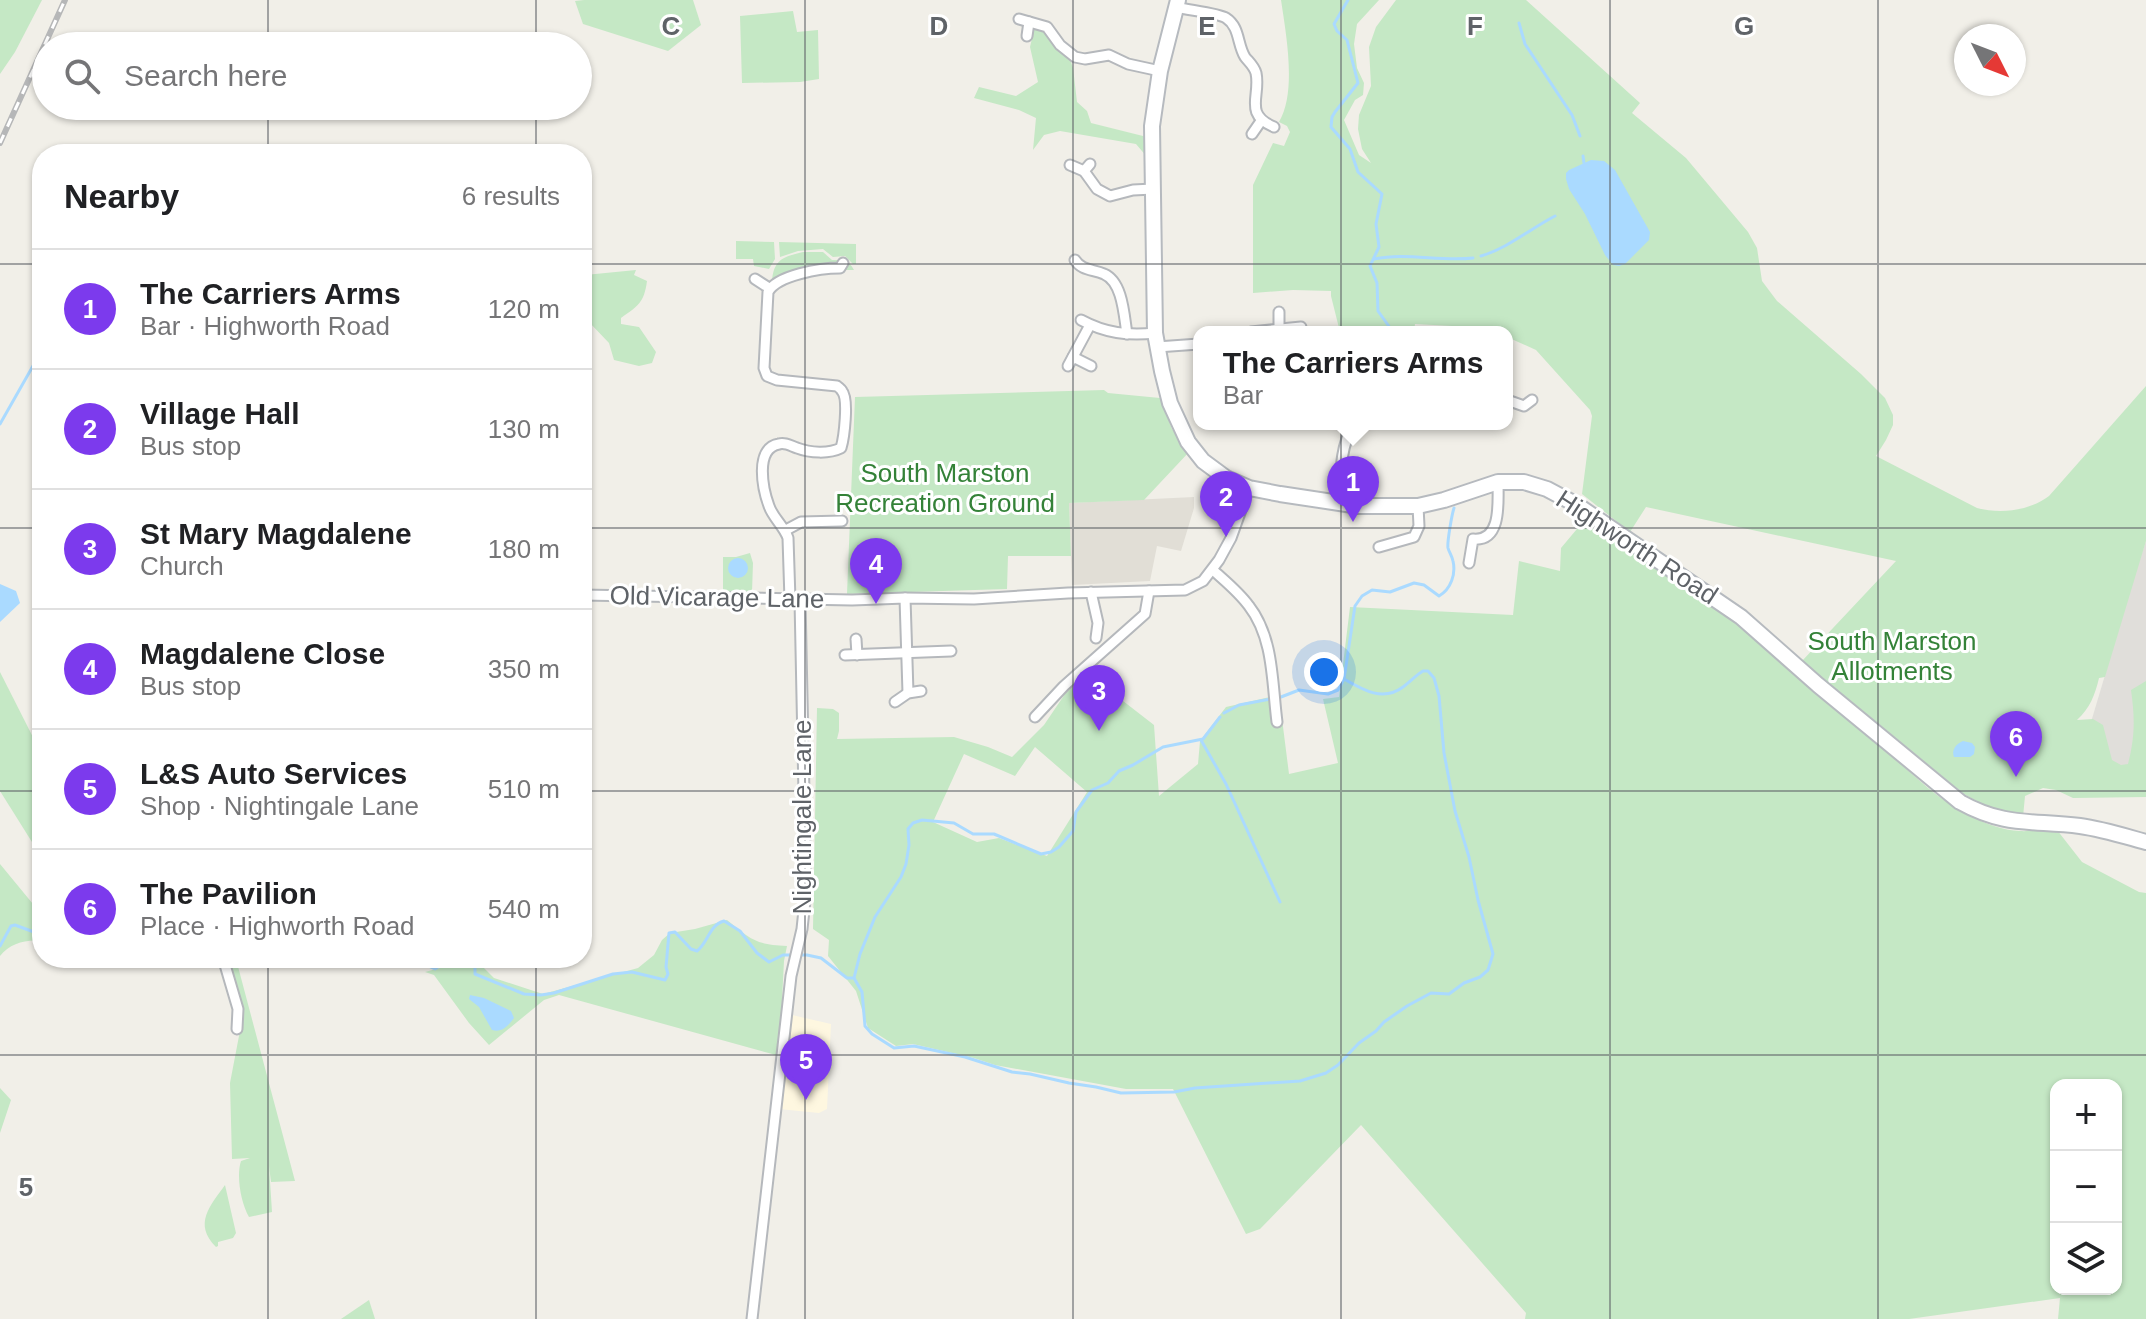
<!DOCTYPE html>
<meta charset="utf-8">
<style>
:root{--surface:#fff;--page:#f2f2f2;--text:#202124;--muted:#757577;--line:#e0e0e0;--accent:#7c3aed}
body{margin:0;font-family:Arial,sans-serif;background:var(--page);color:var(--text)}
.controls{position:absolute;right:24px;bottom:24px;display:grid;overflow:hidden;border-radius:16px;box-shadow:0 2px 6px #0004}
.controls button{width:72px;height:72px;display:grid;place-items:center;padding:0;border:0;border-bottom:2px solid var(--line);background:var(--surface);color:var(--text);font:40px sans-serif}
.compass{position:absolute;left:1954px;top:24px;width:72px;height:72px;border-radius:50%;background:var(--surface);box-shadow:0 2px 6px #0004;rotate:132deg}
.you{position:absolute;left:1324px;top:672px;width:28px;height:28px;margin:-20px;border:6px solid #fff;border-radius:50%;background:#1a73e8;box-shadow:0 0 0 12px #1a73e833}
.badge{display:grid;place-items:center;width:52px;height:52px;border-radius:50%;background:var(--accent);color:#fff;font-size:26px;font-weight:700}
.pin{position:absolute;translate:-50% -66px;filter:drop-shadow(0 2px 4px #0008)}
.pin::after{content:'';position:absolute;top:42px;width:28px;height:24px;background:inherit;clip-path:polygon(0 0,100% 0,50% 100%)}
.popup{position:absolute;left:1193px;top:326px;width:320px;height:104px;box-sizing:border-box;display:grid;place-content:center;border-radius:16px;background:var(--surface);filter:drop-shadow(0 2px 6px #0005);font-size:26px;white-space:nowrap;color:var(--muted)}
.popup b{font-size:30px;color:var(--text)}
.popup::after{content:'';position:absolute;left:50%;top:100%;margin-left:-16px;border:16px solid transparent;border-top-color:var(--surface)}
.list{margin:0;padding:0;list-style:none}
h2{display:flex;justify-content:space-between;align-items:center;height:104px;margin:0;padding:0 32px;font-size:34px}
h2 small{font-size:26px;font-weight:400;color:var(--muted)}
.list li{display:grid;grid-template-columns:52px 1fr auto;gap:24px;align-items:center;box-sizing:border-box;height:120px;padding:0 32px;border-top:2px solid var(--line)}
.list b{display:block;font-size:30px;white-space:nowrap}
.list p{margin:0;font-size:26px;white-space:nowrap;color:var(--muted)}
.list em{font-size:26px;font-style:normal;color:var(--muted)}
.icon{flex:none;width:44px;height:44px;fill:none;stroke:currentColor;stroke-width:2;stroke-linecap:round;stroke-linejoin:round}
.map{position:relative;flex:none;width:2146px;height:1319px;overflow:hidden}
.search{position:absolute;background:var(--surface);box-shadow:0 2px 6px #0004;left:32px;top:32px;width:560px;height:88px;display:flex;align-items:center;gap:20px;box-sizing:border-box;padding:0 28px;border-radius:44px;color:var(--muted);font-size:30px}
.panel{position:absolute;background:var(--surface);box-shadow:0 2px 6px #0004;left:32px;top:144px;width:560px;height:824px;border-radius:32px}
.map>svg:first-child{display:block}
</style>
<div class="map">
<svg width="2146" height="1319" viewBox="0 0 2146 1319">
<rect width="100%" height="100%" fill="#f1efe8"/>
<!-- commercial -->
<polygon fill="#fef7e0" points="792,1015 831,1024 827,1109 819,1113 779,1109"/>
<!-- industrial -->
<polygon fill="#e0deda" points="2146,541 2146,774 2077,769 2137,568"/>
<!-- education -->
<polygon fill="#e1ded6" points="1194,497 1194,508 1181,551 1157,546 1150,581 1072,585 1069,503"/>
<!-- green -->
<g fill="#c5e8c5" fill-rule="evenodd">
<polygon points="0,0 42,0 15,52 0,74"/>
<polygon points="584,0 693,0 701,25 668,51 583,24 575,1"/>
<path d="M 1281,0 L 1379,0 L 1357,24 L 1354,44 L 1357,68 L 1364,83 L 1363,95 L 1355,100 L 1344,120 L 1359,155 L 1371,163 L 1362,149 L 1358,129 L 1359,115 L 1371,86 L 1369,47 L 1376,27 L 1396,0 L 1526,0 L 1640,103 L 1632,113 L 1686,158 L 1748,232 L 1757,248 L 1762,281 L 1777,301 L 1861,374 L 1885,398 L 1893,415 L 1893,425 L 1886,440 L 1876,456 L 1977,508 C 2001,514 2029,511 2049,496 L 2146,386 L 2146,541 L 2105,677 L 2099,678 C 2095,695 2090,708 2077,720 L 2093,719 L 2103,725 L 2112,760 L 2121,765 L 2128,764 C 2135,737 2135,718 2131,690 L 2146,681 L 2146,797 L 2073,798 L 2056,790 L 2043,788 L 2025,796 L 2023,817 L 1991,809 L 1964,794 L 1802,661 L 1896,561 L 1646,507 L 1630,532 L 1582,494 L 1592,416 L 1590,410 L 1536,350 L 1507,337 L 1507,332 L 1497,332 L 1489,328 L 1415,324 L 1414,332 L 1340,332 L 1331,296 L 1331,291 L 1293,290 L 1253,293 L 1253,185 L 1273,143 L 1284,146 L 1290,132 L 1287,126 L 1279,122 C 1297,92 1286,34 1281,0 Z"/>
<polygon points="793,11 797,32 818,30 819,79 800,82 742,83 740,16"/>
<polygon points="1034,30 1042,30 1048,33 1069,56 1073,68 1077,102 1087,111 1091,123 1147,137 1147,157 1136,144 1060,131 1044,135 1033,150 1036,118 1019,110 974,98 979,87 1016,96 1038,82 1030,47"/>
<polygon points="736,241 774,242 775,259 769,269 754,266 753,259 736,259"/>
<polygon points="779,242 856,244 856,264 853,264 845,256 833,257 823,249 798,251 780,257"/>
<path d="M 803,252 L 823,252 L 832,260 C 843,260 849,260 854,270 L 844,270 L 841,260 C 828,266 817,264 803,269 C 792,272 783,279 772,281 C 774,259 783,257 803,252 Z"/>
<path d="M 636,270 L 634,275 L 647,281 C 644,303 638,306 621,318 L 621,324 L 639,327 L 656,352 L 652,363 L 639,366 L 614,360 L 609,343 L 589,322 L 582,323 L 582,297 L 587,295 L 585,275 Z"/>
<polygon points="1104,390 1108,393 1160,398 1172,429 1190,451 1144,500 1069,503 1071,556 1008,556 1007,589 847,594 855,397"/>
<path d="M 1587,517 L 1718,604 L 1928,788 C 1951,807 1989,830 2020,831 C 2034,832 2041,827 2057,830 L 2082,862 L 2139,892 L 2146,893 L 2146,1319 L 2058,1319 L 2060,1298 L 1909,1319 L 1525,1319 L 1526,1313 L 1361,1125 L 1260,1229 L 1246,1234 L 1173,1089 L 1126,1089 L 995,1065 L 974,1058 L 913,1044 L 896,1046 L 868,1028 L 856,991 L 828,956 L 829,940 L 813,929 L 817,708 L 833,709 L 839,713 L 839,731 L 837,739 L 954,737 L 988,747 L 1012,757 L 1044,725 L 1065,694 L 1087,673 L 1154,725 L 1159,796 L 1198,764 L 1200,741 L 1226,707 L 1279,695 L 1289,774 L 1338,763 L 1323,699 L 1339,697 L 1350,607 L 1513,615 L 1519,561 L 1560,571 L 1561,548 ZM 1035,747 L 1087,792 L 1047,856 L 999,838 L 977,842 L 933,822 L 964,754 L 1015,776 ZM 2056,1085 L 2116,1085 L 2116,1289 L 2056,1289 Z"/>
<polygon points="750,553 753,563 752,592 723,592 723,557 736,557"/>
<polygon points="0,672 42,755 42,858 0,791"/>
<path d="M 0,864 L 42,915 L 42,941 C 27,939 10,943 0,956 Z"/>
<path d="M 727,920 C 750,939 756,945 787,946 L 784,961 L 781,1020 L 776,1055 L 559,995 L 544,1000 L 489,1045 L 469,1023 L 434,975 L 425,972 L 469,960 L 479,963 L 494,978 L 543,994 L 638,968 L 654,955 L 662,940 L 670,933 L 695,929 Z"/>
<path d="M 229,958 L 236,959 L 295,1181 L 271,1182 L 269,1166 L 272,1212 L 249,1217 C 241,1203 236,1176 241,1161 L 250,1158 L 232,1159 L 230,1083 L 243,1015 Z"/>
<polygon points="0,1088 11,1100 0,1133"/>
<path d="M 225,1185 L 236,1233 L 233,1238 L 218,1242 L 218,1246 L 216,1247 C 193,1224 210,1206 225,1185 Z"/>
<polygon points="369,1300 375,1319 341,1319"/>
</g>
<!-- water -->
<g fill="#aadaff">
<polygon points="1591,160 1604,161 1615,170 1650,232 1649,240 1625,264 1619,266 1613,265 1605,255 1585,214 1569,189 1566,179 1566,173 1569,170"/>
<circle cx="738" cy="568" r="10"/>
<polygon points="0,584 16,591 20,603 0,622"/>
<path d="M 1963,741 L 1972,743 L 1975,747 L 1974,754 L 1970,757 L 1954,757 C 1951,750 1956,744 1963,741 Z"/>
<path d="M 470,995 L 484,998 L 511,1011 L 514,1018 C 508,1026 502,1033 492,1030 L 479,1007 L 469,999 Z"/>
</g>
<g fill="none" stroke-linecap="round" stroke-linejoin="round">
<!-- stream -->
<g stroke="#aadaff" stroke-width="3">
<polyline points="1348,0 1334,24 1337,31 1347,40 1358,83 1335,112 1332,117 1331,127 1350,149 1358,172 1382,194 1376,224 1379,247 1370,266 1377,283 1378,311 1393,332"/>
<polyline points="1519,23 1525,44 1572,115 1580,136"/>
<polyline points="1583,156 1584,163"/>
<path d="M 1481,256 C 1508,248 1530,229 1555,216"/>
<path d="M 1374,259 C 1407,252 1440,262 1473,258"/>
<polyline points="0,424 42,350"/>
<polyline points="36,575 42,570"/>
<path d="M 1224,713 L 1239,705 L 1281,697 L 1299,690 L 1328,694 L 1338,690 L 1344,679 L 1355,606 L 1362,596 L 1372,590 L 1390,592 L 1414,583 L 1424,585 L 1439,596 C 1451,589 1456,574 1453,561 C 1452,556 1449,552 1448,548 C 1447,542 1452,514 1454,508"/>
<path d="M 1220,717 L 1203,739 L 1163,747 L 1133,765 L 1119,771 L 1108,783 L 1092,790 L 1076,812 L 1073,831 L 1059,847 L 1051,852 L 1041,854 L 994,834 L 973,834 L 954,823 L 922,820 L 913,823 L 908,829 L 909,845 L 906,864 L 901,877 L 875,917 L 860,954 L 854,978 L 862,992 L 865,1026 L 872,1034 L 894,1048 L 914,1046 L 965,1057 L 1012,1072 L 1030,1074 L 1069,1083 L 1096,1087 L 1121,1093 L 1174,1092 L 1195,1088 L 1300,1081 L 1326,1073 L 1338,1065 L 1359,1043 L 1376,1031 L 1384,1022 L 1407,1006 L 1431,993 L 1449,994 L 1464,983 L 1480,977 L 1488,970 L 1493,954 L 1478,900 L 1469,857 L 1455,811 L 1444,753 L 1439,696 L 1434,678 L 1428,671 L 1423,671 C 1416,675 1410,682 1403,687 C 1383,702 1363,690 1344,679"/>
<polyline points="1201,740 1226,784 1280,902"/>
<polyline points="0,946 11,926 15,925 42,935"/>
<polyline points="401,958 417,961 435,969 451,958"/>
<path d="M 475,958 L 475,974 L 524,994 L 541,995 L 554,993 L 613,974 L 632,972 L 665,980 L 668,974 L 666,967 L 669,933 L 675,932 L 691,949 L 697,951 C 708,943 709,925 724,921 L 740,931 L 757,953 L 769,962 L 783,955 L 807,955 L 821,958 L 847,978 L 854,978"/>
</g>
<defs>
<g id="street">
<path d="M 1176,7 C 1187,10 1218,13 1226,18 C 1240,27 1237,44 1245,57 C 1249,62 1254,66 1256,73 C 1261,96 1243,114 1274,127"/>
<polyline points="1019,19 1047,27 1060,45 1075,57 1085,59 1109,55 1128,64 1160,71"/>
<polyline points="1027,36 1029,22"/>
<polyline points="1252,134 1261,121"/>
<polyline points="1090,164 1084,171 1097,189 1110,196 1133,190 1153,189"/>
<polyline points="1070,165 1084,171"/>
<path d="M 1075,260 C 1082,271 1093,269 1104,274 C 1123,282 1124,316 1127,334"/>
<polyline points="755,279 769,288"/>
<polyline points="1279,312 1279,329"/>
<path d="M 1081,320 C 1105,333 1128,336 1155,333"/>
<polyline points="1251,332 1301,327"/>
<polyline points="1157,347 1199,344"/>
<polyline points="1073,357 1091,366"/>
<polyline points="1068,366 1090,325"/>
<polyline points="1507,400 1524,406 1532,400"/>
<path d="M 1340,503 C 1341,476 1339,448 1354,424"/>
<polyline points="786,530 801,522 842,521"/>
<polyline points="1379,547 1414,537 1419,526 1418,506"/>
<path d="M 1469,563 L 1473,539 C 1502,542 1498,502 1498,482"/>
<path d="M 1213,570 C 1225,581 1239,592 1249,606 C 1274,638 1272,684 1277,722"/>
<polyline points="1091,592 1098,623 1096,638"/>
<polyline points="582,595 852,600 905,598 974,599 1068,593 1185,590 1203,581 1219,560 1231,538 1249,488"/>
<polyline points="905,598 908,693"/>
<path d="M 790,600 L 788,538 C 784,526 773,518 769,506 C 763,490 754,448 779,444 C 785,442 791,446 797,448 C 810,453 829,454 841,448 C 844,438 849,399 842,391 C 841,389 839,388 837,386 L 777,380 L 767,376 L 764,368 L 768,292 C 777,275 821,268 840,268 L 843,263"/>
<polyline points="856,639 857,655"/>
<polyline points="845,655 951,651"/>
<polyline points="895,702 908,693 921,691"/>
<polyline points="1035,717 1064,686 1145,614 1149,591"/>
<polyline points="223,958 238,1009 237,1029"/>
<polyline points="752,1319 791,976 802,929 806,891 800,600"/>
</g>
<path id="secondary" d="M 1178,0 L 1160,71 L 1152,126 L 1155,333 L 1162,371 L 1170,403 L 1188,442 L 1203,461 L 1226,478 L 1249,488 L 1280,494 L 1359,506 L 1418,506 L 1444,500 L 1498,482 L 1524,482 L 1547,489 L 1577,505 L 1741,617 L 1818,685 L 1960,802 C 2005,827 2031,820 2080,826 C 2102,829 2124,836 2146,842"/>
</defs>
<!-- street casing -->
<use href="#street" stroke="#b5b8bc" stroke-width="13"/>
<!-- secondary casing -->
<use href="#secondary" stroke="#b6babf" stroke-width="18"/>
<!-- street -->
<use href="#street" stroke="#fff" stroke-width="9"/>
<!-- secondary -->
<use href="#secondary" stroke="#fff" stroke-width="14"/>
<defs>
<polyline id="rail" points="0,143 65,0"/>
</defs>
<!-- rail casing -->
<use href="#rail" stroke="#b6b7b8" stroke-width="6"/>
<!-- rail -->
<use href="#rail" stroke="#fff" stroke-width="3" stroke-dasharray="9" stroke-linecap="butt"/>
</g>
<!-- grid -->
<path fill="none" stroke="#5f6368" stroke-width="2" stroke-opacity="0.55" d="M 268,0 L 268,46M 536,0 L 536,46M 805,0 L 805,1319M 1073,0 L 1073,1319M 1341,0 L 1341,1319M 1610,0 L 1610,1319M 1878,0 L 1878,1319M 268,106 L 268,154M 536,106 L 536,154M 0,264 L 42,264M 582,264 L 2146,264M 0,528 L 42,528M 582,528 L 2146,528M 0,791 L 42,791M 582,791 L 2146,791M 268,958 L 268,1319M 536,958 L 536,1319M 0,1055 L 2146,1055"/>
<g text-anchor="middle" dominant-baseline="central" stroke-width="6" stroke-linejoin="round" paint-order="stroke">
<!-- park labels -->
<g font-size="26" fill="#348238" stroke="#fff">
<text x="945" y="473">South Marston<tspan x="945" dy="30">Recreation Ground</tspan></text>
<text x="1892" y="641">South Marston<tspan x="1892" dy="30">Allotments</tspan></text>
</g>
<!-- street labels -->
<g font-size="26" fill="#5f6368" stroke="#fff">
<text transform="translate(1637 547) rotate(33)">Highworth Road</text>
<text transform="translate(717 597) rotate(1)">Old Vicarage Lane</text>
<text transform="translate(802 817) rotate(-90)">Nightingale Lane</text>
</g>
</g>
<g font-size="26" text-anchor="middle" font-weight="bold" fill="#5f6368" stroke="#fff" stroke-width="6" stroke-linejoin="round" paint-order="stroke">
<text x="671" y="35">C</text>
<text x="939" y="35">D</text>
<text x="1207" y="35">E</text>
<text x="1475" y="35">F</text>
<text x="1744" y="35">G</text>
<text x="26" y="1196">5</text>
</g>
</svg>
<div class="controls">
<button>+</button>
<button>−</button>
<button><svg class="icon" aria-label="layers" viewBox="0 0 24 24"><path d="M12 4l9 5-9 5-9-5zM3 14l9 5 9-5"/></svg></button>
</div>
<svg class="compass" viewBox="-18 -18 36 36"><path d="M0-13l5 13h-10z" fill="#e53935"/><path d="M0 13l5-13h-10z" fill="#757577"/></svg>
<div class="you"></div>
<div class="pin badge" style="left:1353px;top:522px">1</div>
<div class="popup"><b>The Carriers Arms</b>Bar</div>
<div class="pin badge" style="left:1226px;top:537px">2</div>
<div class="pin badge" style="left:1099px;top:731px">3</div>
<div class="pin badge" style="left:876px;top:604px">4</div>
<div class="pin badge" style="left:806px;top:1100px">5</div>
<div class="pin badge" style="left:2016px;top:777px">6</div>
<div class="search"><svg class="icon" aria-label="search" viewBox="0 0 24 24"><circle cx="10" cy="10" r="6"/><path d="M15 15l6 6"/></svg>Search here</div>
<section class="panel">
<h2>Nearby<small>6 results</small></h2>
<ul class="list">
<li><span class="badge">1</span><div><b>The Carriers Arms</b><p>Bar · Highworth Road</p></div><em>120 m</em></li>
<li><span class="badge">2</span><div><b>Village Hall</b><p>Bus stop</p></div><em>130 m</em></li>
<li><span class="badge">3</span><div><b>St Mary Magdalene</b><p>Church</p></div><em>180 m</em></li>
<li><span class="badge">4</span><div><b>Magdalene Close</b><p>Bus stop</p></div><em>350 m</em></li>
<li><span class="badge">5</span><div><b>L&amp;S Auto Services</b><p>Shop · Nightingale Lane</p></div><em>510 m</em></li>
<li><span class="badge">6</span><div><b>The Pavilion</b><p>Place · Highworth Road</p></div><em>540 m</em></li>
</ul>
</section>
</div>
